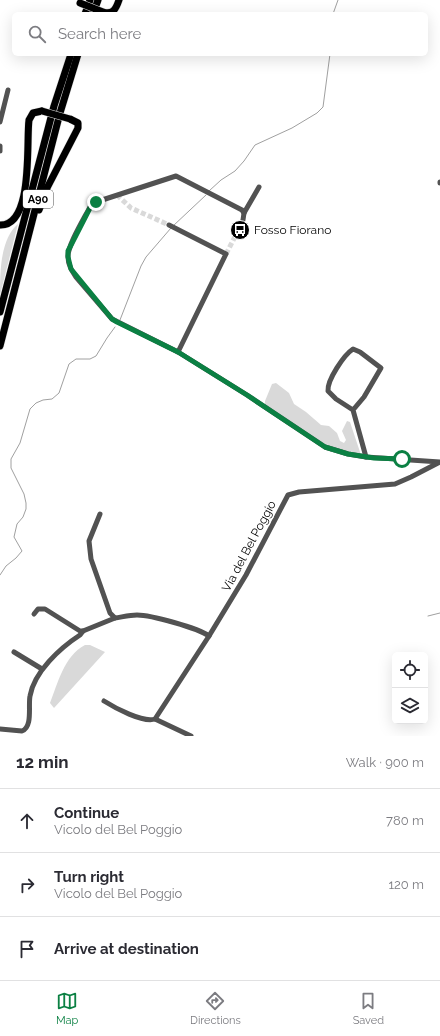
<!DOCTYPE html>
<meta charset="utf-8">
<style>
:root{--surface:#fff;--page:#f2f2f3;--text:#2b2b33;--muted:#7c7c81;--line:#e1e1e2;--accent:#0b8043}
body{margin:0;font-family:Raleway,sans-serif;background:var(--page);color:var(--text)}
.controls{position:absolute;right:12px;bottom:12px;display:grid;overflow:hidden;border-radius:6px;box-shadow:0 4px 16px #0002}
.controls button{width:36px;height:36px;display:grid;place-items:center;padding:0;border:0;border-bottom:1px solid var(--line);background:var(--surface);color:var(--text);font:20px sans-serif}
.stop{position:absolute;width:12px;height:12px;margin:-9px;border:3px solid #0b8043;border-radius:50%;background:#fff}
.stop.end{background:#0b8043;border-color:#fff;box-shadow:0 1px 4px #0008}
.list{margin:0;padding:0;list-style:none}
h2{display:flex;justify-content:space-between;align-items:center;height:52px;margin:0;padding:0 16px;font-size:17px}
h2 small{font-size:13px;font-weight:400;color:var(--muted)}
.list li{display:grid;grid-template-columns:26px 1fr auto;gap:12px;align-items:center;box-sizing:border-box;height:64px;padding:0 16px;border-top:1px solid var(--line)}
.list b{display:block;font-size:15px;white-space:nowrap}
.list p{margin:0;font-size:13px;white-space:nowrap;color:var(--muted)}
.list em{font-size:13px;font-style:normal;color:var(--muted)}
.icon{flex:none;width:22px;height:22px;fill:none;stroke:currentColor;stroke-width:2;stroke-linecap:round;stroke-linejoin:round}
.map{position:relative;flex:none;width:440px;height:736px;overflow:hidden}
.search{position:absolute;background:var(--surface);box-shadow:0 4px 16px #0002;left:12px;right:12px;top:12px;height:44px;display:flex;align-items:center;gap:10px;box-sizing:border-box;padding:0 14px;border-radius:6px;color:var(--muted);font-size:15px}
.sheet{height:244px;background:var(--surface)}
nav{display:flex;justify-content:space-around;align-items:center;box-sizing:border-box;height:56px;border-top:1px solid var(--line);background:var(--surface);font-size:11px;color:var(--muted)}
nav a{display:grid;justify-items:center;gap:2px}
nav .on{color:var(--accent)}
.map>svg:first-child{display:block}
</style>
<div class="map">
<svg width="440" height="736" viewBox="0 0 440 736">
<rect width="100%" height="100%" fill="#fff"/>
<!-- green -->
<g fill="#d9d9d9">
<path d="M 18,224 L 0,295 C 0,273 0,239 18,224 Z"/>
<polygon points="276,383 289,393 294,404 306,412 321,425 329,426 337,433 340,441 344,443 346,440 342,431 347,421 350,422 360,452 360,454 340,451 319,441 265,405 265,401 272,384"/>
<path d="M 85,645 L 90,645 L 105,652 L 54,708 L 50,703 C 58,683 64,656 85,645 Z"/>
</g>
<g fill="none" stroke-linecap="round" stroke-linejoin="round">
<!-- stream -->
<g stroke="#a0a0a0" stroke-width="1">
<polyline points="333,14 338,0"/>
<polyline points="209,191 221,180 235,171 244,161 255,145 292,128 317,113 323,107 330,54"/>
<polyline points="173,226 206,195"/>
<polyline points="120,320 141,266 146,257 171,228"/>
<polyline points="0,575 6,566 16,558 22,551 14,537 17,524 23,517 26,509 26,503 24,494 11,468 11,459 20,443 30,409 36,403 43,400 52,399 59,393 69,364 76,359 90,359 96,356 107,338 115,327"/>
<polyline points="428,616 440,613"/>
</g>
<!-- minor-tunnel -->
<g stroke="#d9d9d9" stroke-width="5" stroke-dasharray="5 2.5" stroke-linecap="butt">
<polyline points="117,195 131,208 169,225"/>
<polyline points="226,254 239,229"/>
</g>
<defs>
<g id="highway">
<path d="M 103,12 C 113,15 116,9 119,0"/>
<polyline points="85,14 90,0"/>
<polyline points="93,14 98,0"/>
<polyline points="39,210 47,188 78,128 78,123 70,119"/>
<path d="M 0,225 C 34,226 26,141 29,120 L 33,113 L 42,111"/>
<polyline points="0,312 54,106 71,54"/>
<polyline points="0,346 60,113 78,54"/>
</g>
</defs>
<!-- highway casing -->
<use href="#highway" stroke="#dbdbdb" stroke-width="8"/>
<!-- minor -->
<g stroke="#525252" stroke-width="5">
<polyline points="0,122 8,90"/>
<polyline points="0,146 0,151"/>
<polyline points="440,182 440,183"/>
<path d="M 244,213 L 242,210 L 176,176 L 96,202 L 91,205 C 85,217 67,246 68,257 C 68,265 72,271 76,277 L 112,319 L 178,352 L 247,395 L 325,447 L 348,454 L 366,457 L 440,462"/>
<polyline points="169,225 226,254 178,352"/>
<polyline points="239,229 243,220 244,213 259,187"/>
<path d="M 353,410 L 364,397 L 381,368 L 360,352 L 353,349 C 344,355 327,380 328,391 L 336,399 L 353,410 L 366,457"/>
<polyline points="34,614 38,609 45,609 80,631 83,631"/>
<path d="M 115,618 C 122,617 130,615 137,615 C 151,615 198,628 209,636 L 246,575 L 288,495 L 299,492 L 395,484 L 411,477 L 438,463"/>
<polyline points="14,652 42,669"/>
<path d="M 104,701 C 115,708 143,723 155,719 L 209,636"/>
<polyline points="155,719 191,736"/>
<path d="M 0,729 L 22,731 C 33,727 28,706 30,696 C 34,672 60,648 80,635 L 83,631 L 115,618 L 110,613 L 91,559 L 89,541 L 100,514"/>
</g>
<!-- highway -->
<use href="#highway" stroke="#000" stroke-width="7"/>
<defs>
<g id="highway-bridge">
<polyline points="80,3 103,12"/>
<polyline points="42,111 70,119"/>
</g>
</defs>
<!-- highway-bridge casing -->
<use href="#highway-bridge" stroke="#dbdbdb" stroke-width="8" stroke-linecap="butt"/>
<!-- highway-bridge -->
<use href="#highway-bridge" stroke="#000" stroke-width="7"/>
</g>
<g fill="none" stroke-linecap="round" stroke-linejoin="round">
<!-- route -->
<polyline stroke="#0b8043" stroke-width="5" points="96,202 91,206 68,251 68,257 71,269 112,319 117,322 178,352 247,395 325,447 348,454 374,458 402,459"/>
</g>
<!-- icons -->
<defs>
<symbol id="bus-disc" viewBox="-11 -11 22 22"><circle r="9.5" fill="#000" stroke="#fff"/><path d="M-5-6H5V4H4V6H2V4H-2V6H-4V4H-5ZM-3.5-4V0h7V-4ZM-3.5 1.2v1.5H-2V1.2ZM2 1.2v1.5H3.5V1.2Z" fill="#fff"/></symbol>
</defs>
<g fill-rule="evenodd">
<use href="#bus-disc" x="229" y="219" width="22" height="22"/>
</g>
<g text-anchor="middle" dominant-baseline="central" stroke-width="3" stroke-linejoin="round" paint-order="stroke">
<!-- shield labels -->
<rect fill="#fff" stroke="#4c4c4c" stroke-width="1" x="23" y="190" width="30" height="18" rx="3"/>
<g font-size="11" font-weight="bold" fill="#000">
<text x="38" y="199">A90</text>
</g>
<!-- poi labels -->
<g font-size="12" fill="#000" stroke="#fff" text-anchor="start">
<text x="254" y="230">Fosso Fiorano</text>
</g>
<!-- street labels -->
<g font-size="12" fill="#000" stroke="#fff">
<text transform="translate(249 546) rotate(-62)">Via del Bel Poggio</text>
</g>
</g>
</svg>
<div class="controls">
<button><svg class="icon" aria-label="locate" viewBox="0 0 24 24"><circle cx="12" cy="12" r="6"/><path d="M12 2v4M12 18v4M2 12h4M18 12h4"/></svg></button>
<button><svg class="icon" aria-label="layers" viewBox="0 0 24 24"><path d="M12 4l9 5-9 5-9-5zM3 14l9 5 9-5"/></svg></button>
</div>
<div class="stop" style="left:402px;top:459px"></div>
<div class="stop end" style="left:96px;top:202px"></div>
<div class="search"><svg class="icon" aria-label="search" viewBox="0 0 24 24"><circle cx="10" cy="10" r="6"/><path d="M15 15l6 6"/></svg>Search here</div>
</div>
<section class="sheet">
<h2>12 min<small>Walk · 900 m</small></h2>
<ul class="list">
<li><svg class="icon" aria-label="ahead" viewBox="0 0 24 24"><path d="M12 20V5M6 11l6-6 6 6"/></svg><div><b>Continue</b><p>Vicolo del Bel Poggio</p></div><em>780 m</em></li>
<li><svg class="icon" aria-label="right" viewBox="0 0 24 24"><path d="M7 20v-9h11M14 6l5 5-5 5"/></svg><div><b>Turn right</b><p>Vicolo del Bel Poggio</p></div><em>120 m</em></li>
<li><svg class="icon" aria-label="arrive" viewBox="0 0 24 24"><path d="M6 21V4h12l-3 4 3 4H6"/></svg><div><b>Arrive at destination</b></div></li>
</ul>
</section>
<nav>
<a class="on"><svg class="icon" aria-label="map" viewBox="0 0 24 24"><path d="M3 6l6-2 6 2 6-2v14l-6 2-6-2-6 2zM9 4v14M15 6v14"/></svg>Map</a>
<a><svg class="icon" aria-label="directions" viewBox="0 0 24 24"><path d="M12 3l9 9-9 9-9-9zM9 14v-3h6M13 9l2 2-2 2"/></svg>Directions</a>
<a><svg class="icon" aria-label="saved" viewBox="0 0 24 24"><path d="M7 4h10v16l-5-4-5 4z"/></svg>Saved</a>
</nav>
